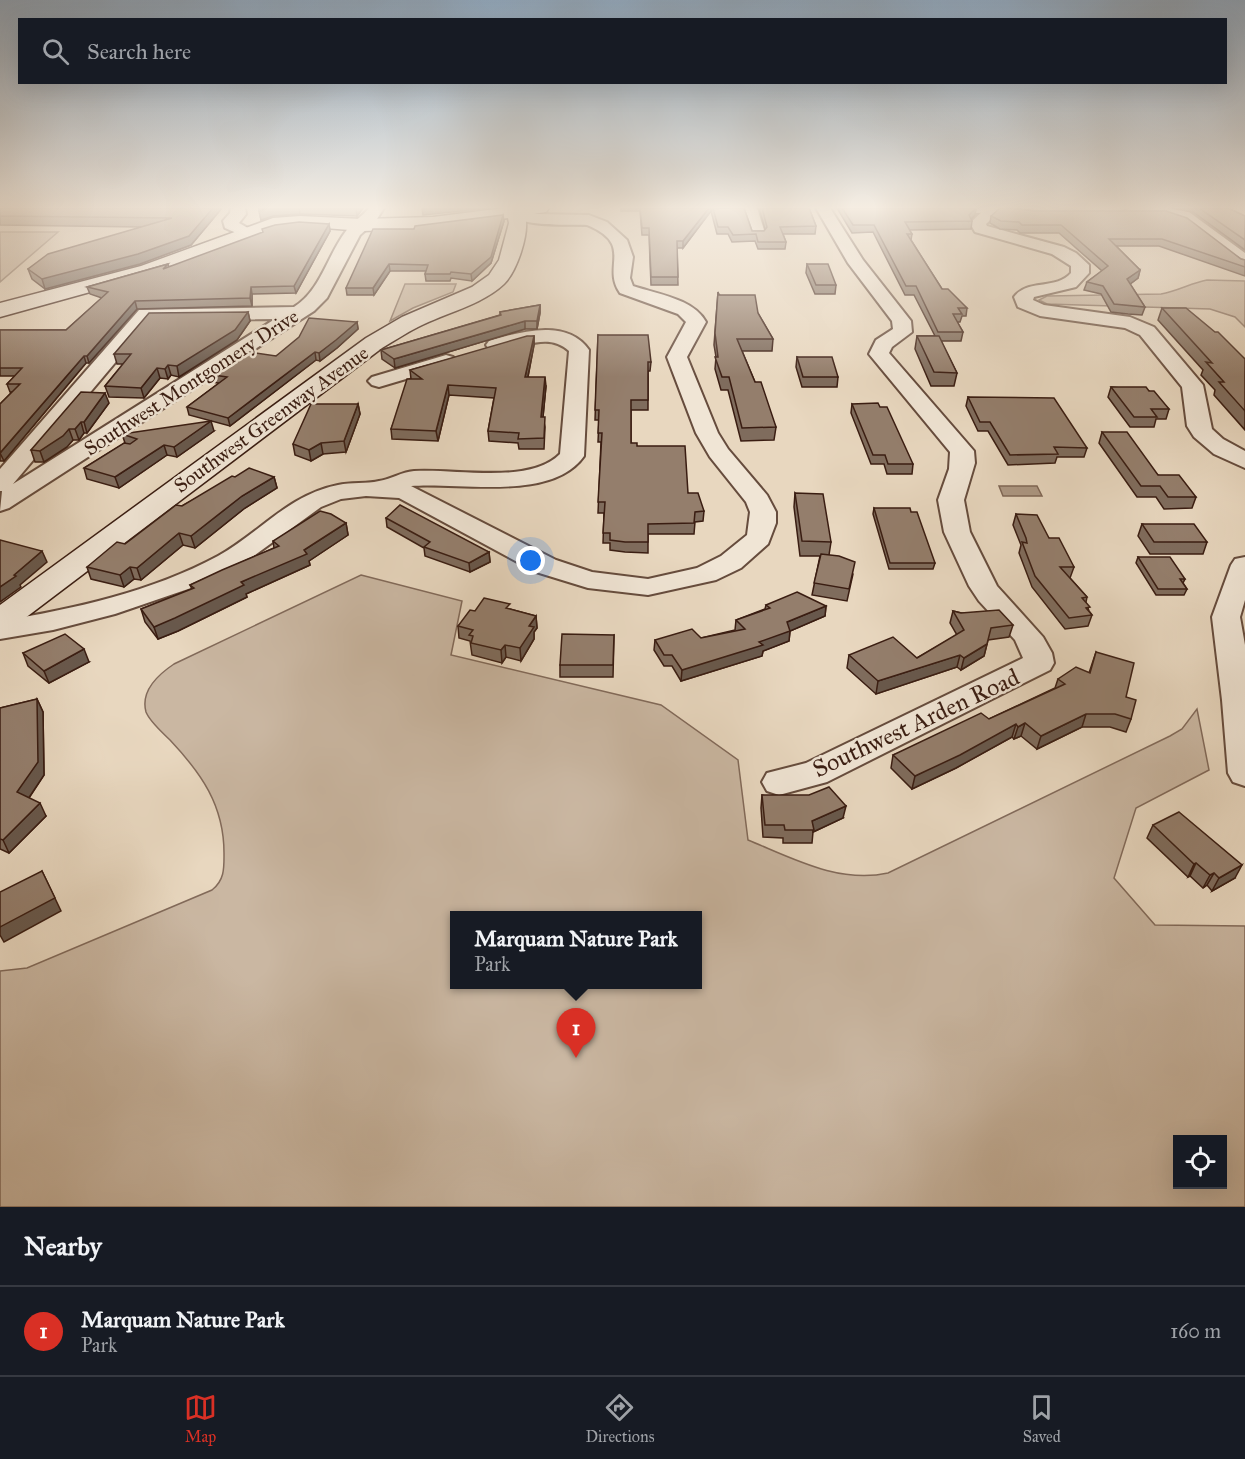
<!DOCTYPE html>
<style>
:root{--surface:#171b24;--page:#242831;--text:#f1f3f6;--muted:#9ea1a6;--line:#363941;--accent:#d93025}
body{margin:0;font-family:"IM FELL Great Primer",serif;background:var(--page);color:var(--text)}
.controls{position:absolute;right:18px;bottom:18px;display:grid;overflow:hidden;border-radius:0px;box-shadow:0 6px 24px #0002}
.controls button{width:54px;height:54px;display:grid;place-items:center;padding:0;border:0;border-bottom:2px solid var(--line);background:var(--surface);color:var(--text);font:30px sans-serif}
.you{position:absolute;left:531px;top:561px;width:21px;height:21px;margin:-15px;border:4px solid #fff;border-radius:50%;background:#1a73e8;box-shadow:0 0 0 9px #1a73e833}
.badge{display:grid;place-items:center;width:39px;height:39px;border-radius:50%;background:var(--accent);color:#fff;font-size:20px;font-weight:700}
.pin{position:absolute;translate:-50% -50px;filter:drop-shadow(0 2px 3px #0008)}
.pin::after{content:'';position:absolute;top:32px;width:21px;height:18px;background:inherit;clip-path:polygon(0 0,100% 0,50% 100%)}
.popup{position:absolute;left:450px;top:911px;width:252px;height:78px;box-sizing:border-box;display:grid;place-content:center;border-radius:0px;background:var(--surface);filter:drop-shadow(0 2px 4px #0005);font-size:20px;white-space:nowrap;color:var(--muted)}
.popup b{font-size:22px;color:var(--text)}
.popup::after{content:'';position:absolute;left:50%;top:100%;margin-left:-12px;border:12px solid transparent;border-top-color:var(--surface)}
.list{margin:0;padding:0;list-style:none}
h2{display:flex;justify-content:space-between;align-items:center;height:78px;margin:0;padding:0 24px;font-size:26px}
h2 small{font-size:20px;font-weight:400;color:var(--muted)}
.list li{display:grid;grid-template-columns:39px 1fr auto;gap:18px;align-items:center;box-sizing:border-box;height:90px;padding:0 24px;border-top:2px solid var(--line)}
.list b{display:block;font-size:22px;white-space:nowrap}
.list p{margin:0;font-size:20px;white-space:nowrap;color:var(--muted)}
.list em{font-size:20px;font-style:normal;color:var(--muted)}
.icon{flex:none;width:33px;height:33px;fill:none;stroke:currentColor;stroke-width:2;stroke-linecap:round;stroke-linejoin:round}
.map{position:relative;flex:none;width:1245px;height:1207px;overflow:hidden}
.search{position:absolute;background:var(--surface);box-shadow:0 6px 24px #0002;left:18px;right:18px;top:18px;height:66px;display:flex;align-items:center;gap:15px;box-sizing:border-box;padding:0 21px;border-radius:0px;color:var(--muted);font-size:22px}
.sheet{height:168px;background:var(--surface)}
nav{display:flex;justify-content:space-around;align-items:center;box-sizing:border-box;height:84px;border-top:2px solid var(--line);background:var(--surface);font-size:16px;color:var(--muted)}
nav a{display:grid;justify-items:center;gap:3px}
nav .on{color:var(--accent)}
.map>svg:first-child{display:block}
</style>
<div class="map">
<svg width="1245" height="1207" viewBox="0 0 1245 1207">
<rect width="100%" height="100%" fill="#e8d7bf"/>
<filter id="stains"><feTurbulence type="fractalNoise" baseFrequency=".00333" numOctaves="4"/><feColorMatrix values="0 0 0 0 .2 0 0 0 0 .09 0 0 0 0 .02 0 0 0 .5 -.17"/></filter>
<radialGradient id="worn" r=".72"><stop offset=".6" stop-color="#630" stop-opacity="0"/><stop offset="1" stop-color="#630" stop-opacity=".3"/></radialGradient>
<!-- green -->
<g fill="#cab7a2" stroke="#826a5a" stroke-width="1.5" fill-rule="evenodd">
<polygon points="0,232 58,232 0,282"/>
<path d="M 1207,280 L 1245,281 L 1245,327 L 1235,317 L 1210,309 L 1047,304 L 1039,300 L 1047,296 L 1161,294 C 1178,291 1191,283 1207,280 Z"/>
<polygon points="405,284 456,284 453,292 413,308 390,321"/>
<path d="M 361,575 L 462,601 L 451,655 L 661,705 L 738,760 L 748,840 C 792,858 839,884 888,873 L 1170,736 L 1182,729 L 1197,709 L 1209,770 L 1136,808 L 1114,878 L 1155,925 L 1245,926 L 1245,1207 L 0,1207 L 0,971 L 27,968 L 212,890 C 225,880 224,867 224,853 C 224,805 201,773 170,740 C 162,732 150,722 146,712 C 140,690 159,674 174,664 ZM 454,916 L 698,916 L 698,984 L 454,984 ZM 1178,1140 L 1222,1140 L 1222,1184 L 1178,1184 Z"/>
</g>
<!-- water -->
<polygon fill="#ad9884" stroke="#7f6756" stroke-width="1.5" points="999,486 1037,486 1042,496 1003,496"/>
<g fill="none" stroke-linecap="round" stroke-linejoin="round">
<defs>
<g id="street">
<polygon points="231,208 245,208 246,214 239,223 255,232 253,235 241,235 225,228 223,221 230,213"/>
<path d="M 369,208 L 384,208 L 375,222 L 360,235 L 327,298 L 314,311 L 9,508 L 0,511 L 2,491 L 0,491 L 0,469 L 139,310 L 294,307 C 321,290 327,256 346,231 C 352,222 362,217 369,208 ZM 275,319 L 13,484 L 151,320 Z"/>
<path d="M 516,208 L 537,214 L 589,215 L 607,222 L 627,240 L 633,257 L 630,278 L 633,286 C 657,294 694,299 706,322 L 687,357 L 718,433 L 728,449 L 767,495 L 776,512 L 776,523 L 768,544 L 741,568 L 716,580 L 648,595 L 588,588 L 536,572 L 399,498 L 366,496 L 341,499 L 321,507 L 244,563 L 191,588 L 115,614 L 53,630 L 0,639 L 0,621 C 74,609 151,592 218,556 C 261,532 288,495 338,485 C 352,482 366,484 379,481 C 392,479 401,472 414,471 C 454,468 530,485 560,454 L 569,351 C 543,328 515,356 489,349 L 486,345 L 489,341 C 519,332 567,318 589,350 L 584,456 C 552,502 460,482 411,486 L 556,560 L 592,572 L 648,579 L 697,568 L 721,556 L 747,535 L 750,512 L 746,502 L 710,457 L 696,433 L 667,357 L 686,322 L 678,314 L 620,293 C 601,266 635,245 587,225 C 566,224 521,228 507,212 L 510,209 Z"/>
<polygon points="743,208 757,208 765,233 763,236 751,236"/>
<polygon points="816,208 830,208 863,260 911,321 912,332 892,347 889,353 974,451 975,463 964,500 970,532 997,586 1043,637 1052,653 1054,663 1050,670 827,782 779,795 767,791 762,782 767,773 806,763 1023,658 1015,640 979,601 969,586 944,532 938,500 949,469 950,452 869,354 876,340 893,329 892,321 848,263"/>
<path d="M 986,208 L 1003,208 L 986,224 L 987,226 L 1064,247 L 1076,253 L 1089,265 L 1089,273 L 1076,287 L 1034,297 L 1033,300 L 1044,305 L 1130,317 L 1154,327 L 1203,385 L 1212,429 L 1223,439 L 1245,451 L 1245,468 L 1214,454 L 1194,437 L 1187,426 L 1182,387 L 1140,335 L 1125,328 L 1040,316 L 1018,307 L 1014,297 C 1027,279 1056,290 1071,273 L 1071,266 L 1052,254 L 975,232 L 970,223 Z"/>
<polygon points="1130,208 1171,208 1189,212 1245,253 1245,266 1239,265 1178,218 1126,215 1123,212"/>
<polygon points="446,355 453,357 456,361 453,365 379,387 372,385 368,381 372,377"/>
<polygon points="1245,557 1245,600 1240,617 1245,645 1245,786 1233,782 1228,773 1222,700 1212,617 1231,565 1235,559"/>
</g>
<g id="secondary">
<path d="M 504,208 L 549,208 L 546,212 L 525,215 C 530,233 517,271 504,284 C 482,305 445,313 418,327 C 406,333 394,341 382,348 L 12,628 L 0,632 L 0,605 L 366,338 L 402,317 L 472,287 L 489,275 L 499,260 L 509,223 L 508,218 L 433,229 L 362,231 L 300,226 L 276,229 L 155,274 L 0,317 L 0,303 L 141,266 L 273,218 L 300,216 L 362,219 L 433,217 Z"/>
<polygon points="902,208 988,208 985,212 979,213 911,213 905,212"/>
</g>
</defs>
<!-- street casing -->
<use href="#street" stroke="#664c3d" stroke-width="4"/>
<!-- secondary casing -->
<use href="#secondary" stroke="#3a1d12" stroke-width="3"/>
<!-- street -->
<use href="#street" fill="#f0e5d5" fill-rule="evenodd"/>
<!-- secondary -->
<use href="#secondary" fill="#f0e5d5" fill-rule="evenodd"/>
</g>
<!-- wall -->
<g fill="#7f6c5d" stroke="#3a1d12" stroke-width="1.5">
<polygon points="0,208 222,208 191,245 140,264 45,289 32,279 28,269 141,227 0,225"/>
<polygon points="259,208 363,208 357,216 300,214 273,216 261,220"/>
<polygon points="621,208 744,208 752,231 764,231 765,229 759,208 809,208 816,226 815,234 783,234 786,242 785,249 758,249 755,241 732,242 728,234 717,234 711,211 683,248 677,248 678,285 651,285 649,235 642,235 640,211 621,211"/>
<polygon points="837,208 976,208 975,215 971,219 972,221 971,229 909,230 912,234 911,240 942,289 967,308 966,316 962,316 960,322 957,322 963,332 961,341 941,341 957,373 954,386 931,386 915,349 917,336 935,336 914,295 905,295 873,232 852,233"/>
<polygon points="1015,208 1035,211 1166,211 1241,259 1245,260 1245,276 1159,246 1116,246 1140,270 1138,278 1130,284 1145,307 1142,315 1128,314 1111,312 1101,294 1084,290 1087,282 1102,271 1059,233 1020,233 1017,230 1000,229 990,223 991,216"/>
<polygon points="1172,208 1228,208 1245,216 1245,250 1193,212"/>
<polygon points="504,221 491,263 472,281 451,278 450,281 426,281 425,274 426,271 390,271 374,295 347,295 346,288 414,229"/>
<polygon points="329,224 330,231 296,293 252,294 252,306 137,309 89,363 86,363 4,461 0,461 0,404 12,392 10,392 7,384 15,376 0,376 0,330 66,330 102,298 90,294 87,287 168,264 169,267"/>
<polygon points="807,264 836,285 835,294 815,294 806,273"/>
<polygon points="718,292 719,295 758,313 773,339 772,351 742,351 755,382 776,427 774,440 741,441 728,390 721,390 715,369 716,357 714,345"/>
<polygon points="540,305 540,313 537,329 525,329 395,368 382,359 381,350 500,315 500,312"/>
<polygon points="1162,308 1245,359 1245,430 1214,395 1215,390 1201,375 1203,370 1158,320"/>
<polygon points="248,312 250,321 237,340 179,377 171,375 168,379 160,378 144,398 109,397 105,386 123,364 117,364 114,354"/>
<polygon points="357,322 358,329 337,348 320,361 316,360 230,426 189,415 187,407 219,383 209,382 207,374 276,356"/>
<polygon points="598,335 651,362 650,371 648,371 648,410 631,410 631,443 637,446 688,493 704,511 703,521 695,522 694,534 648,534 648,553 625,552 610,550 610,543 603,543 604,513 598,513 601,442 598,442 599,420 595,420"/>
<polygon points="534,336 534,345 528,377 546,386 543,417 545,427 544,449 519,449 518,443 489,441 488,431 494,398 449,395 438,441 392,439 391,429 411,379 410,370"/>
<polygon points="797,357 838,377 837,387 802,387 796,367"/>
<polygon points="1111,387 1149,391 1169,409 1166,419 1156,419 1154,427 1130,427 1108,397"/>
<polygon points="968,397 1087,448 1084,457 1057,457 1055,463 1008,465 988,431 978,431 966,406"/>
<polygon points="109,403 87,433 84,433 79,440 73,440 67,447 44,462 35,462 31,450"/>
<polygon points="358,404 360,414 346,452 323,454 311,461 295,455 293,444"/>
<polygon points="852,404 913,464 912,474 887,474 884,464 871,464 851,413"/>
<polygon points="214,431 177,457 167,455 119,488 87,479 84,468 125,443 122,434"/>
<polygon points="1102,432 1158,475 1196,497 1192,508 1164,509 1156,497 1137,497 1099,443"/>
<polygon points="235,477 274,477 277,488 245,508 195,548 183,545 141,580 134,579 124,587 91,579 87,567 125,544 182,506"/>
<polygon points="795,493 831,542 829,555 853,574 847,601 812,595 820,556 800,556 794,507"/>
<polygon points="874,508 935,563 933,569 889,569 873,514"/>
<polygon points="1016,514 1049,538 1074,567 1070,578 1087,597 1086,602 1089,611 1092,615 1088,626 1065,629 1032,587 1019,553 1021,545 1013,525"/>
<polygon points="386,518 489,552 490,562 470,572 425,556 424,548 387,527"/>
<polygon points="346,523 348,535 309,561 310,565 246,594 247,597 178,631 158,639 145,622 141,609 192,589 190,585 274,548 273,541"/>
<polygon points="1142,524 1207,542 1203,554 1150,554 1138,536"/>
<polygon points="1138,557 1185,579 1183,583 1187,589 1184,595 1156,595 1136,563"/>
<polygon points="766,605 826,606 825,616 790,631 789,641 763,651 762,656 681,681 672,666 664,666 654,650 655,640 701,638 735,630 736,620 765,609"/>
<polygon points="510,609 536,616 537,628 534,632 534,639 521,661 506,657 502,663 472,655 470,641 459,638 458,626 475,611"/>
<polygon points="953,611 1013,625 1009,637 988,640 984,656 961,670 957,667 876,694 847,668 849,655 917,658 957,635 950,623"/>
<polygon points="614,635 613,677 560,677 560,665"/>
<polygon points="1096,652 1126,697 1131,719 1126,732 1110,727 1082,727 1037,749 1021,736 1014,739 1012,737 956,768 912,789 891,768 893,755 989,719 1055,688 1058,679 1089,673"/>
<polygon points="23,653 89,662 49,683 28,666"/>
<polygon points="37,699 43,712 44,775 29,798 46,816 9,853 0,849 0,708"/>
<polygon points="762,795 843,818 813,832 812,843 783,843 783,838 763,837 761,808"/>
<polygon points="1153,825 1235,878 1212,891 1207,885 1203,888 1190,876 1188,877 1147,838"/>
</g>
<!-- shaded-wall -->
<g fill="#68584c" stroke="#3a1d12" stroke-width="1.5">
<polygon points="213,208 222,208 191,245 140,264 45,289 42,279"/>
<polygon points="268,208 299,208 300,214 273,216 261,220 259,211"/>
<polygon points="356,208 363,208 357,216"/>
<polygon points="422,208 491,208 423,215"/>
<polygon points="709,208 712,208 711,211 683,248 683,241"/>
<polygon points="976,208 975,215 969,221 969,215"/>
<polygon points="503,215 504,221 491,263 472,281 471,274"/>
<polygon points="329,224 330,231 296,293 294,286"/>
<polygon points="389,264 390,271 374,295 373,288"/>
<polygon points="1140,270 1138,278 1125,288 1127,279"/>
<polygon points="251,287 252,294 252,306 250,298"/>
<polygon points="135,301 137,309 89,363 87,356"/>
<polygon points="540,305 540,313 537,329 537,321"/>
<polygon points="248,312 250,321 237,340 179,377 177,366"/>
<polygon points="525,321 525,329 395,368 394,359"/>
<polygon points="357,322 358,329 337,348 320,361 319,353"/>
<polygon points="534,336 534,345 526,386 525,377"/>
<polygon points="315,352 316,360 230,426 228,418"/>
<polygon points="84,356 86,363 4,461 0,453"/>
<polygon points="168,365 171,375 168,379 165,369"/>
<polygon points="157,368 160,378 144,398 141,388"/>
<polygon points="545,377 546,386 542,427 541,417"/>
<polygon points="448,385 449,395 438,441 436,431"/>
<polygon points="105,393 109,403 87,433 84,422"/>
<polygon points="358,404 360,414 346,452 344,441"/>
<polygon points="211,421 214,431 177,457 174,447"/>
<polygon points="81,422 84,433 79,440 75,429"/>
<polygon points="69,429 73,440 67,447 44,462 40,451"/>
<polygon points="321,443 323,454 311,461 309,450"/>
<polygon points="164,445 167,455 119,488 115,477"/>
<polygon points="274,477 277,488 245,508 195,548 191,536 242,496"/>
<polygon points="346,523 348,535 309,561 310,565 246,594 247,597 178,631 158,639 154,627 304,550"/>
<polygon points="179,533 183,545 141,580 137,568"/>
<polygon points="42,551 47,562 20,585 21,587 0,602 0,587"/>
<polygon points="489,552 490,562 470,572 469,563"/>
<polygon points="130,567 134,579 124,587 120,575"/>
<polygon points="826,606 825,616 790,631 789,641 763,651 762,656 681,681 682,670 787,622"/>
<polygon points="536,616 537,628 534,632 534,639 521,661 520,648 529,626"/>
<polygon points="987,644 984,656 961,670 964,658"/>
<polygon points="505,645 506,657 502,663 501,650"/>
<polygon points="84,649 89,662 49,683 44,671"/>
<polygon points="960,655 957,667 876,694 878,681"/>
<polygon points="37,699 43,712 44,775 24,805 17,792"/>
<polygon points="1086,714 1082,727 1037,749 1041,736"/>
<polygon points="1025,723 1021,736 1014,739 1018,727"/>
<polygon points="1016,724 1012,737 956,768 912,789 915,776"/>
<polygon points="40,803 46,816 9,853 3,840"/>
<polygon points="846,806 843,818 813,832 812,821"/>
<polygon points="1196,863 1190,876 1188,877 1194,864"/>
<polygon points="1242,865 1235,878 1212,891 1219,878"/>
<polygon points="42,871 61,911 4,942 0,935 0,927"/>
<polygon points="1214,873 1207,885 1203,888 1210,875"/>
</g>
<!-- building -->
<g fill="#947e6c" stroke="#3a1d12" stroke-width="1.5">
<polygon points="0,208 213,208 189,236 138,254 42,279 28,269 48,254 172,218 0,216"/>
<polygon points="259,208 268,208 259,211"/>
<polygon points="640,208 709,208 683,241 677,241 678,277 651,277 649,228 642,228"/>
<polygon points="713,208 744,208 752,231 764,231 767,227 762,208 809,208 816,226 780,227 786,242 758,242 756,234 733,235 728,227 718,227"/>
<polygon points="842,208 976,208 969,215 972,221 905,222 912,234 907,234 942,289 948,289 967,308 958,308 962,314 953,314 963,332 938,332 916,286 906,286 874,225 853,225"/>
<polygon points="1000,208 1013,208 1035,211 1166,211 1187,218 1241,259 1245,260 1245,267 1162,239 1109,239 1140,270 1127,279 1145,307 1114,304 1103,286 1087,282 1108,266 1061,225 1022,225 1019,222 1001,221 991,216"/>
<polygon points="1199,208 1228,208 1245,216 1245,240"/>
<polygon points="503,215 491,257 471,274 451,272 450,274 425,274 428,265 389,264 373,288 346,288 373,229 414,229 415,226"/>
<polygon points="299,222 329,224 294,286 251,287 250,298 135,301 87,356 84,356 0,453 0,404 20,384 7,384 22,368 0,368 0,330 66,330 108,292 87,287 168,264 163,269 263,232 262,229 275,225"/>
<polygon points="807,264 828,264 836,285 816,285"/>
<polygon points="718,292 719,295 755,295 758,313 773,339 737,339 755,382 761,382 776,427 742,428 729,377 722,377 715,357 718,357 715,333"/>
<polygon points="540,305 537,321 525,321 394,359 381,350 501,315 500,312"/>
<polygon points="1162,308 1186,308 1215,332 1218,332 1245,359 1245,411 1219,382 1224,382 1206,362 1212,363"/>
<polygon points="248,312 235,330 177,366 168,365 165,369 157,368 141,388 105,386 131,354 114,354 149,313"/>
<polygon points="309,318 357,322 336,340 319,353 315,352 228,418 187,407 227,377 207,374 242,351 276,356 299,337"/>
<polygon points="598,335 648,335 651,362 648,362 648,400 631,400 631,443 637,443 637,446 685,446 688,493 698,493 704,511 695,512 694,523 648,524 648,542 625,542 610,540 610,533 603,533 605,502 598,502 602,433 598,433 599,410 595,410"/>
<polygon points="527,336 534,336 525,377 545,377 541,417 545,417 544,438 518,439 519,433 488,431 496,388 448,385 436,431 391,429 407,379 422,379 410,370"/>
<polygon points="917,336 939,336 957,373 934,372"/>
<polygon points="797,357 832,357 838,377 803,377"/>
<polygon points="1111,387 1146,387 1149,391 1154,391 1169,409 1151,409 1157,417 1134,417"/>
<polygon points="81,392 105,393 84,422 81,422 75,429 69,429 63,436 40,451 31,450"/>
<polygon points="968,397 1054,398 1087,448 1054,447 1058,454 1010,455 990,422 980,422"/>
<polygon points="878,403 880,407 887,407 913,464 888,464 885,455 873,455 852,404"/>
<polygon points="311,404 358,404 344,441 321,443 309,450 293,444"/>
<polygon points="211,421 174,447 164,445 115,477 84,468 124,443 130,444 137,439 122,434"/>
<polygon points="1102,432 1127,432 1158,475 1179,475 1196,497 1168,497 1160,486 1141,486"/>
<polygon points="249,468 274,477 242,496 191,536 179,533 137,568 130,567 120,575 87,567 117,542 125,544 176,505 182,506 232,476 235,477"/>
<polygon points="795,493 823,494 831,542 802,541"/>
<polygon points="400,505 489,552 469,563 424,547 430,542 386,518"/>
<polygon points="874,508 910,508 911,512 917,512 935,563 890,563"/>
<polygon points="320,511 331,514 346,523 304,550 307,554 241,582 244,585 175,618 154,627 141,609 194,588 190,585 222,570 279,546 273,541"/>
<polygon points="1016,514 1037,515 1049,538 1059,538 1074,567 1060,567 1087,597 1082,598 1090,607 1086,608 1092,615 1069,618 1035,576 1022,542 1027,543 1026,538"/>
<polygon points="1142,524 1194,524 1207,542 1154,542"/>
<polygon points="0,540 42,551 14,575 16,576 0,587"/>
<polygon points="821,554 839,556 855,562 849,589 814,583"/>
<polygon points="1138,557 1170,557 1185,579 1180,579 1187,589 1158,589"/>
<polygon points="797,592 826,606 787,622 790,631 759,642 763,645 682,670 672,655 664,655 655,640 692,629 701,638 745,629 736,620 770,608 766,605"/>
<polygon points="484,598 510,604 506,608 536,616 529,626 534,627 520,648 505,645 501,650 471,643 473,636 469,635 473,630 458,626 470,610 475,611"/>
<polygon points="999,610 1013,625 991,628 987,644 964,658 960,655 878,681 849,655 893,637 917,658 964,630 953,611 961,613"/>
<polygon points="65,634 84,649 44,671 23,653"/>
<polygon points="562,634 614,635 613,665 560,665"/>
<polygon points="1096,652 1134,663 1126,697 1136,700 1131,719 1115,714 1086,714 1041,736 1025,723 1018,727 1016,724 960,755 915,776 893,755 981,713 989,719 1065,684 1058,679 1076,667 1090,673"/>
<polygon points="37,699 38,762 17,792 40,803 3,840 0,839 0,708"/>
<polygon points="829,787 846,806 812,821 814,830 785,830 784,825 765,825 762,795 809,795"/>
<polygon points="1179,812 1242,865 1219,878 1214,873 1210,875 1196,863 1194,864 1153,825"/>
<polygon points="42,871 55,898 0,927 0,892"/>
</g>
<!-- sky -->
<linearGradient id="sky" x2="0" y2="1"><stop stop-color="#90a9c0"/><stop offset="0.55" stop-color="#f5ede2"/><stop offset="1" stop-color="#f5ede2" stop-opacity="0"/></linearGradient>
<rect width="1245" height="377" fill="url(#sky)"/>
<g text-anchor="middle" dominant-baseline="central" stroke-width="5" stroke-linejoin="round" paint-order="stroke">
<!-- far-street labels -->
<g font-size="20" fill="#3a1d12" stroke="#f0e5d5">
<text transform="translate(191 382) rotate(-33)">Southwest Montgomery Drive</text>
<text transform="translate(271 419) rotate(-36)">Southwest Greenway Avenue</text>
</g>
<!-- street labels -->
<g font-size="24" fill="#3a1d12" stroke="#f0e5d5">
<text transform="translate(916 723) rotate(-25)">Southwest Arden Road</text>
</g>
</g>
<rect width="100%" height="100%" filter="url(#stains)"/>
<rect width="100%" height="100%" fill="url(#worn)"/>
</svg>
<div class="controls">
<button><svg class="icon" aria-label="locate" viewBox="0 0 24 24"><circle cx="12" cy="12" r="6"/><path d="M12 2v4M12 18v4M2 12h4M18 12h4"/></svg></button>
</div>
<div class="you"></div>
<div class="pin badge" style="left:576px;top:1058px">1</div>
<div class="popup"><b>Marquam Nature Park</b>Park</div>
<div class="search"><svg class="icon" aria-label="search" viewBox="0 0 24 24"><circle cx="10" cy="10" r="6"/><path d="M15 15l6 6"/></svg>Search here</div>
</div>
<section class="sheet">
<h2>Nearby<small></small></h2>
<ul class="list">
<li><span class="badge">1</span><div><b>Marquam Nature Park</b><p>Park</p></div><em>160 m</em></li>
</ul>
</section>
<nav>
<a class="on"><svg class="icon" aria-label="map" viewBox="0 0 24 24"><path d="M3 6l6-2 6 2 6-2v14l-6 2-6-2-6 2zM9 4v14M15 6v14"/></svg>Map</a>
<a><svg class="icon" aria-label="directions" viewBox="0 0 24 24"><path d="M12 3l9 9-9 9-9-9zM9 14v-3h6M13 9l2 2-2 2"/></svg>Directions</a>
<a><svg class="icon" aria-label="saved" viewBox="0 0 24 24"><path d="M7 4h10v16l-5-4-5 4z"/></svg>Saved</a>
</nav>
